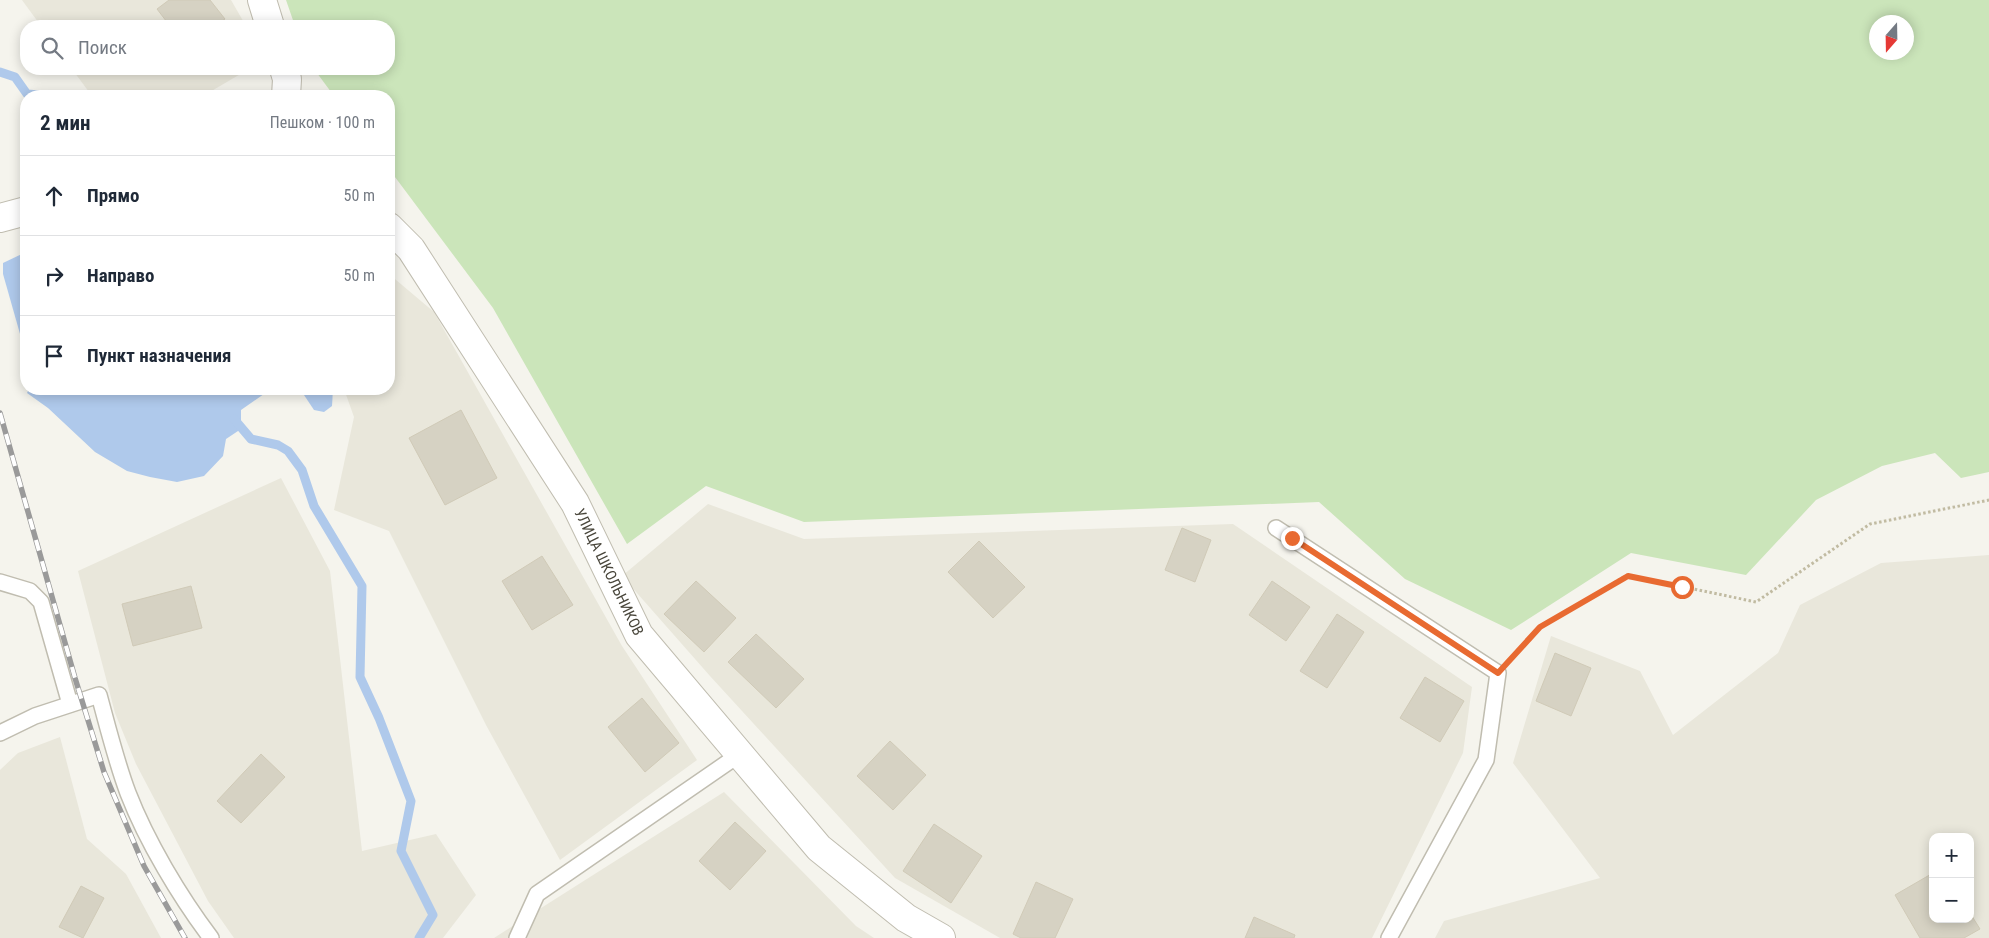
<!DOCTYPE html>
<html lang="ru">
<meta charset="utf-8">
<style>
:root{--surface:#fff;--page:#f2f2f3;--text:#1f2937;--muted:#747a83;--line:#e0e1e3}
body{margin:0;font-family:"Roboto Condensed",sans-serif;background:var(--page);color:var(--text)}
.controls{position:absolute;right:15px;bottom:15px;display:grid;overflow:hidden;border-radius:10px;box-shadow:0 2px 12px #0003}
.controls button{width:45px;height:45px;display:grid;place-items:center;padding:0;border:0;border-bottom:1px solid var(--line);background:var(--surface);color:var(--text);font:25px sans-serif}
.compass{position:absolute;left:1869px;top:15px;width:45px;height:45px;border-radius:50%;background:var(--surface);box-shadow:0 2px 12px #0003;rotate:200deg}
.stop{position:absolute;width:15px;height:15px;margin:-11px;border:4px solid #e86a31;border-radius:50%;background:#fff}
.stop.end{background:#e86a31;border-color:#fff;box-shadow:0 1px 5px #0008}
.list{margin:0;padding:0;list-style:none}
h2{display:flex;justify-content:space-between;align-items:center;height:65px;margin:0;padding:0 20px;font-size:21px}
h2 small{font-size:16px;font-weight:400;color:var(--muted)}
.list li{display:grid;grid-template-columns:32px 1fr auto;gap:15px;align-items:center;box-sizing:border-box;height:80px;padding:0 20px;border-top:1px solid var(--line)}
.list b{display:block;font-size:19px;white-space:nowrap}
.list em{font-size:16px;font-style:normal;color:var(--muted)}
.icon{flex:none;width:28px;height:28px;fill:none;stroke:currentColor;stroke-width:2;stroke-linecap:round;stroke-linejoin:round}
.map{position:relative;flex:none;width:1989px;height:938px;overflow:hidden}
.search{position:absolute;background:var(--surface);box-shadow:0 2px 12px #0003;left:20px;top:20px;width:375px;height:55px;display:flex;align-items:center;gap:12px;box-sizing:border-box;padding:0 18px;border-radius:20px;color:var(--muted);font-size:19px}
.panel{position:absolute;background:var(--surface);box-shadow:0 2px 12px #0003;left:20px;top:90px;width:375px;height:305px;border-radius:20px}
.map>svg:first-child{display:block}
</style>
<div class="map">
<svg width="1989" height="938" viewBox="0 0 1989 938">
<rect width="100%" height="100%" fill="#f5f4ed"/>
<!-- residential -->
<g fill="#e9e7db" fill-rule="evenodd">
<polygon points="22,0 231,0 246,26 41,26"/>
<polygon points="72,69 249,69 203,96 92,96"/>
<polygon points="389,274 434,312 622,646 697,760 560,860 486,725 389,531 334,510 354,417 344,389 389,389"/>
<polygon points="281,478 330,571 362,851 436,834 476,895 443,938 234,938 208,901 136,764 115,713 78,571"/>
<polygon points="708,504 804,539 1233,524 1472,687 1463,753 1372,938 1000,938 895,878 710,676 622,576"/>
<path d="M 1989,555 L 1989,938 L 1435,938 L 1444,921 L 1600,878 L 1513,763 L 1551,636 L 1640,671 L 1673,735 L 1778,653 L 1800,605 L 1881,563 ZM 1933,837 L 1970,837 L 1970,919 L 1933,919 Z"/>
<polygon points="60,737 87,839 126,874 161,938 0,938 0,770 18,753"/>
<polygon points="724,792 856,926 874,938 494,938"/>
</g>
<!-- green -->
<path fill="#cbe5ba" fill-rule="evenodd" d="M 286,0 L 1989,0 L 1989,472 L 1961,478 L 1935,453 L 1882,466 L 1816,500 L 1746,575 L 1631,553 L 1511,630 L 1405,579 L 1319,502 L 804,522 L 706,486 L 627,544 L 493,308 L 389,169 L 389,96 L 334,96 L 314,69 L 389,69 L 389,26 L 295,26 ZM 1876,22 L 1906,22 L 1906,52 L 1876,52 Z"/>
<!-- water -->
<g fill="#afc9eb">
<polygon points="26,252 26,355 3,274 3,263"/>
<polygon points="29,389 271,389 241,410 241,429 226,439 223,456 204,476 177,482 150,477 127,471 95,452 48,408 27,393"/>
<polygon points="300,389 333,389 332,406 324,412 314,410"/>
</g>
<g fill="none" stroke-linecap="round" stroke-linejoin="round">
<!-- stream -->
<g stroke="#afc9eb" stroke-width="9">
<polyline points="0,72 15,77 27,94 53,96"/>
<polyline points="234,419 251,439 278,445 288,451 302,470 314,506 362,586 360,677 379,718 411,801 401,851 433,915 419,938"/>
</g>
</g>
<!-- building -->
<g fill="#d6d2c3" stroke="#d0cab7">
<polygon points="169,0 210,0 225,19 215,26 170,26 157,9"/>
<polygon points="461,410 497,478 445,505 409,438"/>
<polygon points="1182,528 1211,540 1195,582 1165,570"/>
<polygon points="979,541 1025,587 993,618 948,572"/>
<polygon points="542,556 573,605 532,630 502,581"/>
<polygon points="696,581 736,618 704,652 664,614"/>
<polygon points="1272,581 1310,607 1286,641 1249,615"/>
<polygon points="191,586 202,628 133,646 122,604"/>
<polygon points="1337,614 1364,632 1327,688 1300,671"/>
<polygon points="756,634 804,679 776,708 728,662"/>
<polygon points="1555,653 1591,668 1571,716 1536,701"/>
<polygon points="1425,677 1464,701 1440,742 1400,718"/>
<polygon points="642,698 679,743 645,772 608,727"/>
<polygon points="890,741 926,775 893,810 857,776"/>
<polygon points="261,754 285,777 241,823 217,801"/>
<polygon points="735,822 766,851 730,890 699,861"/>
<polygon points="934,824 982,856 951,903 903,871"/>
<polygon points="1933,873 1933,919 1970,919 1970,913 1980,929 1964,938 1920,938 1895,895"/>
<polygon points="1036,882 1073,899 1055,938 1021,938 1013,934"/>
<polygon points="81,886 104,898 83,938 59,927"/>
<polygon points="1254,917 1295,935 1294,938 1245,938"/>
</g>
<g fill="none" stroke-linecap="round" stroke-linejoin="round">
<defs>
<g id="service">
<polyline points="1276,528 1498,673 1486,760 1389,938"/>
<polyline points="0,582 30,591 41,602 70,704"/>
<path d="M 0,733 L 35,716 L 99,695 C 108,728 116,761 128,793 C 147,842 180,897 211,938"/>
<polyline points="517,938 537,894 740,754"/>
</g>
<g id="minor">
<polyline points="262,0 270,26"/>
<polyline points="284,69 287,79 286,96"/>
</g>
<g id="tertiary">
<polyline points="0,218 26,211"/>
<polyline points="389,227 411,249 575,503 639,635 819,848 906,918 941,938"/>
</g>
</defs>
<!-- service casing -->
<use href="#service" stroke="#c0bdb0" stroke-width="18"/>
<!-- minor casing -->
<use href="#minor" stroke="#c0bdb0" stroke-width="30"/>
<!-- tertiary casing -->
<use href="#tertiary" stroke="#c0bdb0" stroke-width="30"/>
<!-- path -->
<polyline stroke="#c1bba2" stroke-width="3" stroke-dasharray="2.5 2.5" stroke-linecap="butt" points="1513,656 1541,627 1627,575 1756,602 1870,524 1989,500"/>
<!-- service -->
<use href="#service" stroke="#fff" stroke-width="15"/>
<!-- minor -->
<use href="#minor" stroke="#fff" stroke-width="28"/>
<!-- tertiary -->
<use href="#tertiary" stroke="#fff" stroke-width="28"/>
<defs>
<polyline id="rail" points="0,413 75,678 104,772 144,866 185,938"/>
</defs>
<!-- rail casing -->
<use href="#rail" stroke="#9a9a9a" stroke-width="5.5"/>
<!-- rail -->
<use href="#rail" stroke="#fff" stroke-width="4" stroke-dasharray="11" stroke-linecap="butt"/>
</g>
<g fill="none" stroke-linecap="round" stroke-linejoin="round">
<!-- route -->
<polyline stroke="#e86a31" stroke-width="6" points="1292,538 1498,673 1540,627 1628,576 1682,587"/>
</g>
<g text-anchor="middle" dominant-baseline="central" stroke-width="4" stroke-linejoin="round" paint-order="stroke">
<!-- street labels -->
<g font-size="15" fill="#49463b" stroke="#fff">
<text transform="translate(609 572) rotate(64)">УЛИЦА ШКОЛЬНИКОВ</text>
</g>
</g>
</svg>
<div class="controls">
<button>+</button>
<button>−</button>
</div>
<svg class="compass" viewBox="-18 -18 36 36"><path d="M0-13l5 13h-10z" fill="#e53935"/><path d="M0 13l5-13h-10z" fill="#747a83"/></svg>
<div class="stop" style="left:1682px;top:587px"></div>
<div class="stop end" style="left:1292px;top:538px"></div>
<div class="search"><svg class="icon" aria-label="search" viewBox="0 0 24 24"><circle cx="10" cy="10" r="6"/><path d="M15 15l6 6"/></svg>Поиск</div>
<section class="panel">
<h2>2 мин<small>Пешком · 100 m</small></h2>
<ul class="list">
<li><svg class="icon" aria-label="ahead" viewBox="0 0 24 24"><path d="M12 20V5M6 11l6-6 6 6"/></svg><div><b>Прямо</b></div><em>50 m</em></li>
<li><svg class="icon" aria-label="right" viewBox="0 0 24 24"><path d="M7 20v-9h11M14 6l5 5-5 5"/></svg><div><b>Направо</b></div><em>50 m</em></li>
<li><svg class="icon" aria-label="arrive" viewBox="0 0 24 24"><path d="M6 21V4h12l-3 4 3 4H6"/></svg><div><b>Пункт назначения</b></div></li>
</ul>
</section>
</div>
